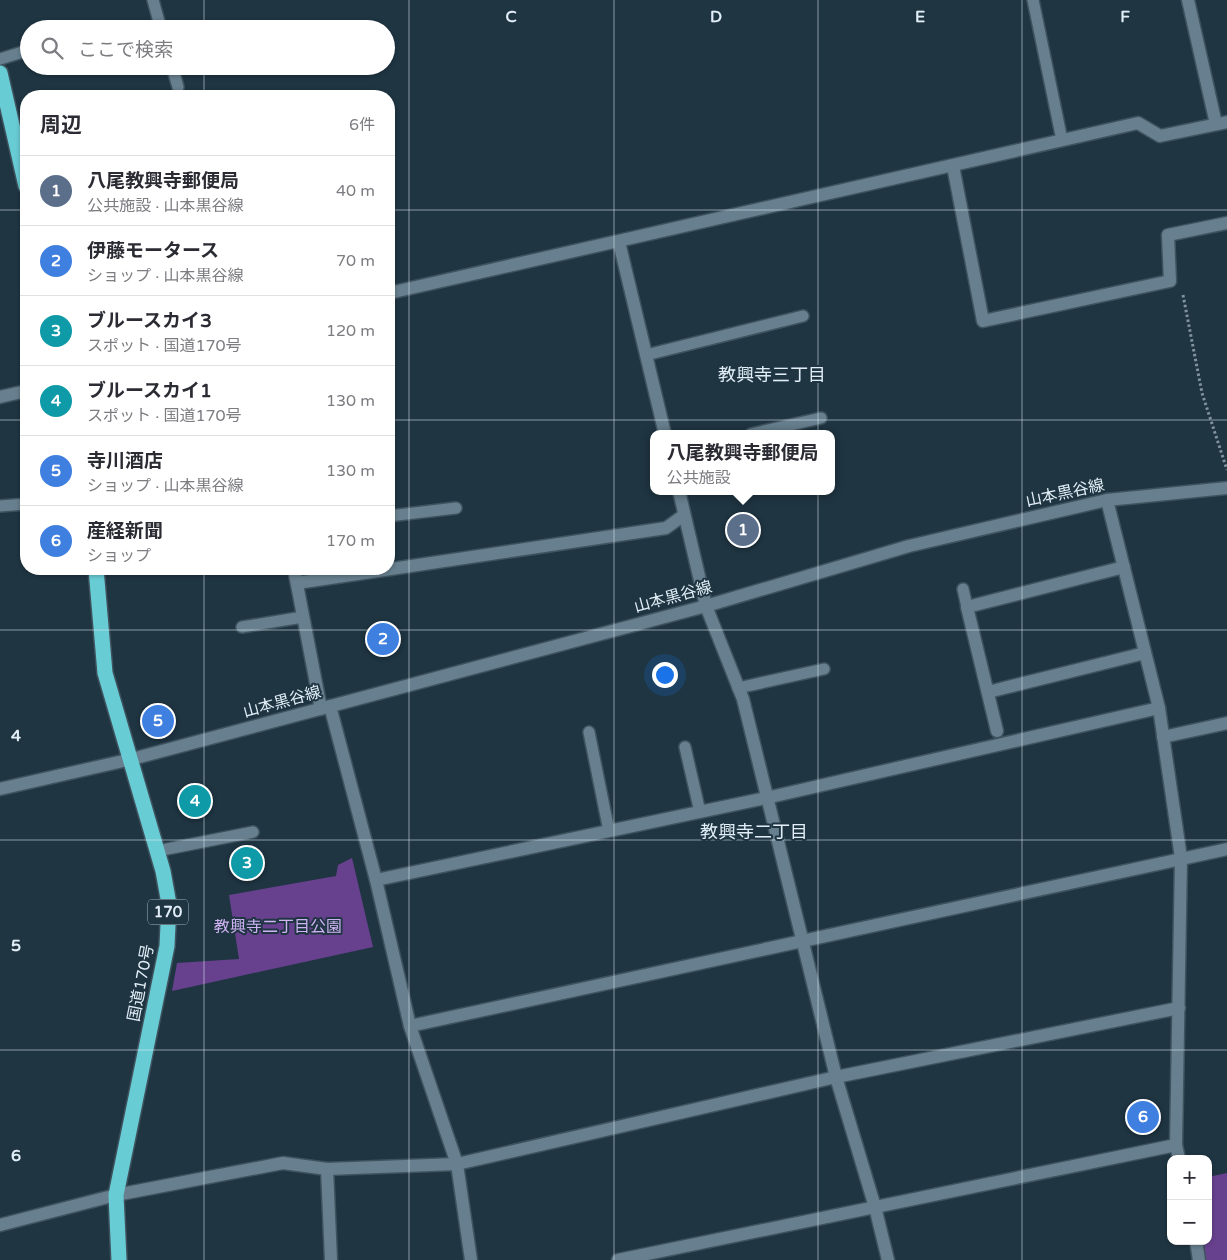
<!DOCTYPE html>
<html lang="ja">
<meta charset="utf-8">
<style>
:root{--surface:#fff;--page:#f2f2f3;--text:#2b2b33;--muted:#7c7c81;--line:#e1e1e2;--accent:#846153}
body{margin:0;font-family:"Varela Round","Noto Sans JP",sans-serif;background:var(--page);color:var(--text)}
.controls{position:absolute;right:15px;bottom:15px;display:grid;overflow:hidden;border-radius:10px;box-shadow:0 1px 4px #0004}
.controls button{width:45px;height:45px;display:grid;place-items:center;padding:0;border:0;border-bottom:1px solid var(--line);background:var(--surface);color:var(--text);font:25px sans-serif}
.you{position:absolute;left:664px;top:674px;width:18px;height:18px;margin:-12px;border:4px solid #fff;border-radius:50%;background:#1a73e8;box-shadow:0 0 0 8px #1a73e833}
.badge{display:grid;place-items:center;width:32px;height:32px;border-radius:50%;background:var(--accent);color:#fff;font-size:16px;font-weight:700}
.pin{position:absolute;translate:-50% -50%;border:2px solid #fff;box-shadow:0 1px 5px #0006}
.popup{position:absolute;left:650px;top:430px;width:185px;height:65px;box-sizing:border-box;display:grid;place-content:center;border-radius:10px;background:var(--surface);filter:drop-shadow(0 1px 4px #0005);font-size:16px;white-space:nowrap;color:var(--muted)}
.popup b{font-size:19px;color:var(--text)}
.popup::after{content:'';position:absolute;left:50%;top:100%;margin-left:-10px;border:10px solid transparent;border-top-color:var(--surface)}
.list{margin:0;padding:0;list-style:none}
h2{display:flex;justify-content:space-between;align-items:center;height:65px;margin:0;padding:0 20px;font-size:21px}
h2 small{font-size:16px;font-weight:400;color:var(--muted)}
.list li{display:grid;grid-template-columns:32px 1fr auto;gap:15px;align-items:center;box-sizing:border-box;height:70px;padding:0 20px;border-top:1px solid var(--line)}
.list b{display:block;font-size:19px;white-space:nowrap}
.list p{margin:0;font-size:16px;white-space:nowrap;color:var(--muted)}
.list em{font-size:16px;font-style:normal;color:var(--muted)}
.icon{flex:none;width:28px;height:28px;fill:none;stroke:currentColor;stroke-width:2;stroke-linecap:round;stroke-linejoin:round}
.map{position:relative;flex:none;width:1227px;height:1260px;overflow:hidden}
.search{position:absolute;background:var(--surface);box-shadow:0 1px 4px #0004;left:20px;top:20px;width:375px;height:55px;display:flex;align-items:center;gap:12px;box-sizing:border-box;padding:0 18px;border-radius:28px;color:var(--muted);font-size:19px}
.panel{position:absolute;background:var(--surface);box-shadow:0 1px 4px #0004;left:20px;top:90px;width:375px;height:485px;border-radius:20px}
.map>svg:first-child{display:block}
</style>
<div class="map">
<svg width="1227" height="1260" viewBox="0 0 1227 1260">
<rect width="100%" height="100%" fill="#1f3542"/>
<!-- green -->
<g fill="#67418e">
<polygon points="352,858 373,947 172,991 177,963 239,959 229,895 336,876 338,865"/>
<polygon points="1227,1173 1227,1260 1205,1260 1201,1241 1208,1241 1208,1177"/>
</g>
<g fill="none" stroke-linecap="round" stroke-linejoin="round">
<defs>
<g id="lane">
<polyline points="153,0 161,29"/>
<polyline points="1033,0 1062,140"/>
<polyline points="0,59 29,50"/>
<polyline points="172,66 178,87"/>
<polyline points="646,355 803,316"/>
<polyline points="751,434 821,418"/>
<polyline points="0,506 26,504"/>
<polyline points="389,516 456,508"/>
<polyline points="963,589 967,607"/>
<polyline points="242,627 303,617"/>
<polyline points="738,688 824,669"/>
<polyline points="589,732 609,831"/>
<polyline points="685,747 700,812"/>
<polyline points="157,851 253,832"/>
</g>
<g id="street">
<polyline points="1188,0 1216,124"/>
<polyline points="953,166 983,321 1170,281 1168,235 1227,223"/>
<polyline points="619,242 665,434"/>
<polyline points="389,293 1138,123 1160,136 1227,122"/>
<polyline points="0,397 26,391"/>
<polyline points="679,491 706,606 743,699 836,1077 875,1207 888,1260"/>
<polyline points="1107,500 1159,708 1181,858 1176,1145 1179,1159"/>
<polyline points="294,569 321,709"/>
<polyline points="297,583 666,528 684,515"/>
<polyline points="988,692 1145,653"/>
<polyline points="330,706 376,880 410,1026 457,1164 471,1260"/>
<polyline points="997,731 967,607 1124,567"/>
<polyline points="1163,737 1227,723"/>
<polyline points="0,789 132,759"/>
<polyline points="376,880 766,798 1159,708"/>
<polyline points="410,1026 1227,849"/>
<polyline points="327,1169 331,1260"/>
<polyline points="0,1225 116,1195 283,1163 327,1169 457,1164 836,1077 1179,1008"/>
<polyline points="1196,1241 1199,1260"/>
<polyline points="618,1260 1176,1145"/>
</g>
<polyline id="secondary" points="132,759 706,606 909,546 1107,500 1227,488"/>
<g id="highway">
<polyline points="0,73 26,186"/>
<polyline points="96,569 105,673 163,871 169,904 167,946 116,1195 119,1260"/>
</g>
</defs>
<!-- lane casing -->
<use href="#lane" stroke="#3f535f" stroke-width="14"/>
<!-- street casing -->
<use href="#street" stroke="#3f535f" stroke-width="15"/>
<!-- secondary casing -->
<use href="#secondary" stroke="#3f535f" stroke-width="15"/>
<!-- highway casing -->
<use href="#highway" stroke="#3f535f" stroke-width="18"/>
<!-- path -->
<polyline stroke="#82939e" stroke-width="3" stroke-dasharray="2.5 2.5" stroke-linecap="butt" points="1183,295 1202,393 1227,470"/>
<!-- lane -->
<use href="#lane" stroke="#677f8e" stroke-width="11"/>
<!-- street -->
<use href="#street" stroke="#677f8e" stroke-width="12"/>
<!-- secondary -->
<use href="#secondary" stroke="#677f8e" stroke-width="12"/>
<!-- highway -->
<use href="#highway" stroke="#68ccd5" stroke-width="15"/>
</g>
<!-- grid -->
<path fill="none" stroke="#e1eef7" stroke-width="1" stroke-opacity="0.55" d="M 204,0 L 204,29M 409,0 L 409,1260M 614,0 L 614,1260M 818,0 L 818,1260M 1022,0 L 1022,1260M 204,66 L 204,96M 0,210 L 26,210M 389,210 L 1227,210M 0,420 L 26,420M 389,420 L 1227,420M 204,569 L 204,1260M 0,630 L 1227,630M 0,840 L 1227,840M 0,1050 L 1227,1050"/>
<g text-anchor="middle" dominant-baseline="central" stroke-width="4" stroke-linejoin="round" paint-order="stroke">
<!-- shield labels -->
<rect fill="#1f3542" stroke="#a7b6c1" stroke-width="1" x="148" y="899.5" width="40" height="25" rx="4"/>
<g font-size="15" font-weight="bold" fill="#e1eef7">
<text x="168" y="912">170</text>
</g>
<!-- street labels -->
<g font-size="16" fill="#e1eef7" stroke="#1f3542">
<text transform="translate(1065 493) rotate(-12)">山本黒谷線</text>
<text transform="translate(673 597) rotate(-15)">山本黒谷線</text>
<text transform="translate(282 702) rotate(-15)">山本黒谷線</text>
<text transform="translate(141 983) rotate(-79)">国道170号</text>
</g>
<!-- park labels -->
<g font-size="16" fill="#ceb2f2" stroke="#1f3542">
<text x="278" y="927">教興寺二丁目公園</text>
</g>
<!-- neighbourhood labels -->
<g font-size="18" fill="#e1eef7" stroke="#1f3542">
<text x="772" y="375">教興寺三丁目</text>
<text x="754" y="832">教興寺二丁目</text>
</g>
</g>
<g font-size="16" text-anchor="middle" font-weight="bold" fill="#e1eef7" stroke="#1f3542" stroke-width="4" stroke-linejoin="round" paint-order="stroke">
<text x="511" y="22">C</text>
<text x="716" y="22">D</text>
<text x="920" y="22">E</text>
<text x="1125" y="22">F</text>
<text x="16" y="741">4</text>
<text x="16" y="951">5</text>
<text x="16" y="1161">6</text>
</g>
</svg>
<div class="controls">
<button>+</button>
<button>−</button>
</div>
<div class="you"></div>
<div class="pin badge" style="left:743px;top:530px;background:#5c6f8a">1</div>
<div class="popup"><b>八尾教興寺郵便局</b>公共施設</div>
<div class="pin badge" style="left:383px;top:639px;background:#3f7fe0">2</div>
<div class="pin badge" style="left:247px;top:863px;background:#0f9aa8">3</div>
<div class="pin badge" style="left:195px;top:801px;background:#0f9aa8">4</div>
<div class="pin badge" style="left:158px;top:721px;background:#3f7fe0">5</div>
<div class="pin badge" style="left:1143px;top:1117px;background:#3f7fe0">6</div>
<div class="search"><svg class="icon" aria-label="search" viewBox="0 0 24 24"><circle cx="10" cy="10" r="6"/><path d="M15 15l6 6"/></svg>ここで検索</div>
<section class="panel">
<h2>周辺<small>6件</small></h2>
<ul class="list">
<li><span class="badge" style="background:#5c6f8a">1</span><div><b>八尾教興寺郵便局</b><p>公共施設 · 山本黒谷線</p></div><em>40 m</em></li>
<li><span class="badge" style="background:#3f7fe0">2</span><div><b>伊藤モータース</b><p>ショップ · 山本黒谷線</p></div><em>70 m</em></li>
<li><span class="badge" style="background:#0f9aa8">3</span><div><b>ブルースカイ3</b><p>スポット · 国道170号</p></div><em>120 m</em></li>
<li><span class="badge" style="background:#0f9aa8">4</span><div><b>ブルースカイ1</b><p>スポット · 国道170号</p></div><em>130 m</em></li>
<li><span class="badge" style="background:#3f7fe0">5</span><div><b>寺川酒店</b><p>ショップ · 山本黒谷線</p></div><em>130 m</em></li>
<li><span class="badge" style="background:#3f7fe0">6</span><div><b>産経新聞</b><p>ショップ</p></div><em>170 m</em></li>
</ul>
</section>
</div>
